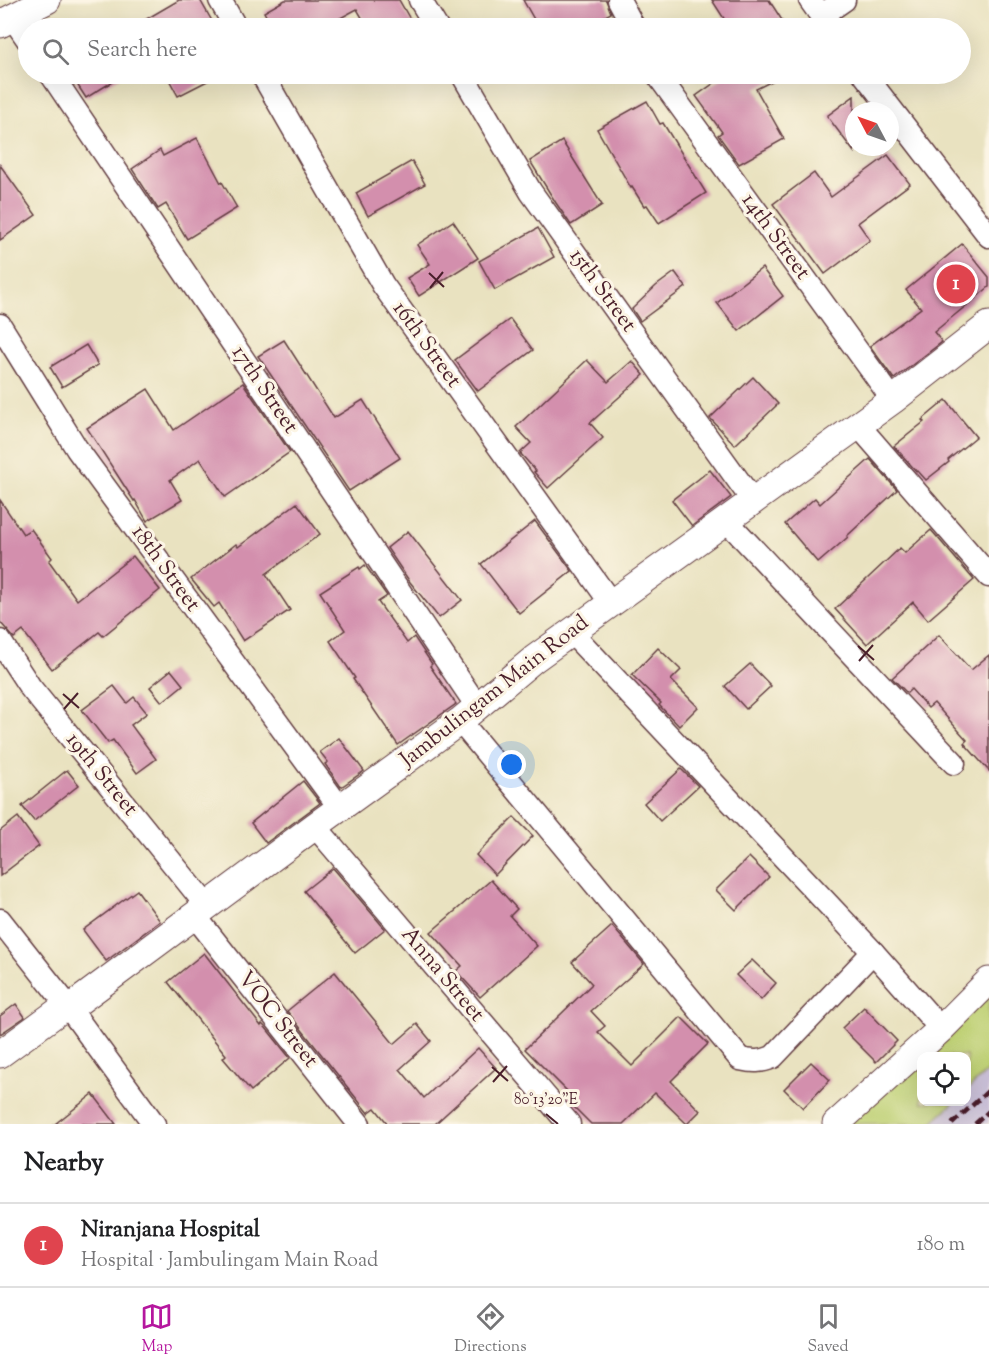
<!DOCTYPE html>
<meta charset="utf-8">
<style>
:root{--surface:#fff;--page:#f2f2f2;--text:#202124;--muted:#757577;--line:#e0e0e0;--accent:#b5179e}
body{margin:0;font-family:"Sorts Mill Goudy",serif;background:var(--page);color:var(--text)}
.controls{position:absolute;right:18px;bottom:18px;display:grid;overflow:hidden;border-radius:12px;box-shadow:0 6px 24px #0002}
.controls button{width:54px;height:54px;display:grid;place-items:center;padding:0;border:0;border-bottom:2px solid var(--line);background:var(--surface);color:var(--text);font:30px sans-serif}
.compass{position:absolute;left:845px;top:102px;width:54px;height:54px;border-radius:50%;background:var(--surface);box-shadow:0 6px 24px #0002;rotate:311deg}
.you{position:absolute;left:512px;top:765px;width:21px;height:21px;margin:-15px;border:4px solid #fff;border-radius:50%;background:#1a73e8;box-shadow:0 0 0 9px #1a73e833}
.badge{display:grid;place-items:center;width:39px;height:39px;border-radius:50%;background:var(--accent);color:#fff;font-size:20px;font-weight:700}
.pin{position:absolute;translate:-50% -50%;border:3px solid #fff;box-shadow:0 2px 6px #0006}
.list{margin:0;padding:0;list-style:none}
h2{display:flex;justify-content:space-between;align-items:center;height:78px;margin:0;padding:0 24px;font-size:26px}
h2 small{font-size:20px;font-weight:400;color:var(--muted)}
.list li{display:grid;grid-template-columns:39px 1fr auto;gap:18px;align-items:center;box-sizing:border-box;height:84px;padding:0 24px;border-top:2px solid var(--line)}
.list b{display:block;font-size:22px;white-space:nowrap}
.list p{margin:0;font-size:20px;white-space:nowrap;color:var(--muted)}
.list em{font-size:20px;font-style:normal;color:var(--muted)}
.icon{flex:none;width:33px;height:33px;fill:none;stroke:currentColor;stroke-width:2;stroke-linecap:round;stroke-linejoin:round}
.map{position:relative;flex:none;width:989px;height:1124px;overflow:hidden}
.search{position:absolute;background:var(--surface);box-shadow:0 6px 24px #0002;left:18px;right:18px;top:18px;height:66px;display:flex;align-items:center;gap:15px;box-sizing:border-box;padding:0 21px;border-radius:33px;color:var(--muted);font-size:22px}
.sheet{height:162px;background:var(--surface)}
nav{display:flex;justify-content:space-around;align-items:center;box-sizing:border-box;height:84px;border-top:2px solid var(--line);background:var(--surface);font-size:16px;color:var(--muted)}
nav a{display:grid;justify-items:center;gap:3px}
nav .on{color:var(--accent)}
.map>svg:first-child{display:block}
</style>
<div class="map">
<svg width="989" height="1124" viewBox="0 0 989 1124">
<rect width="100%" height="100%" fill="#fcf5e5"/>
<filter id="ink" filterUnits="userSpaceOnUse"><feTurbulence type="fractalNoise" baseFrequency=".0167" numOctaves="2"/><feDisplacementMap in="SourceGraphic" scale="12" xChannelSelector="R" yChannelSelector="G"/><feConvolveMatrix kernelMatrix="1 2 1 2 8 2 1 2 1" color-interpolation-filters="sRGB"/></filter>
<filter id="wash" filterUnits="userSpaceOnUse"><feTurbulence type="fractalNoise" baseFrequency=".008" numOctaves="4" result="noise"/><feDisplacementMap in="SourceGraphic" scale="24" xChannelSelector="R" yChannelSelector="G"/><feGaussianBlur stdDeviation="1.35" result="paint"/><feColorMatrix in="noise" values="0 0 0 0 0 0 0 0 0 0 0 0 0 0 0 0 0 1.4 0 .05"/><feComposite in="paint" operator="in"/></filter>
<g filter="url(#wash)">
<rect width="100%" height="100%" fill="#e9e2c0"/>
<!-- industrial -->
<polygon fill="#c9bfd7" points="989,1020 989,1124 877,1124 922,1102 966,1102 966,1056"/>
<!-- green -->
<polygon fill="#bed073" stroke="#84784f" stroke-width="1.5" points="989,992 989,1070 967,1090 966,1056 922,1056 922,1102 954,1102 930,1124 847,1124"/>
<g id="blocks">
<!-- building -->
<g fill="#d38fad">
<polygon points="179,0 200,0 216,28 131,28"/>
<polygon points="285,0 399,0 415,28 368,28 357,9 322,28 273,28 264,12"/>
<polygon points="523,0 606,0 611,13 583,28 539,28"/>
<polygon points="712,0 769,0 787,28 730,28"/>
<polygon points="87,74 125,74 86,98 75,81"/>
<polygon points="166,74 221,74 178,96"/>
<polygon points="727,74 786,74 756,89 784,139 739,164 718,135 722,132 696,96"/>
<polygon points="854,96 854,152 827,116"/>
<polygon points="647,101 660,124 663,123 706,193 659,223 647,205 644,206 632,187 631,188 597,129"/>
<polygon points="197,138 221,183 222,182 237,208 187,239 166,204 158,209 132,169 160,150 163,156"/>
<polygon points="562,141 602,205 571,225 556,203 530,161"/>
<polygon points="888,155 910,184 858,223 870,240 825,274 773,204 814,173 831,197"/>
<polygon points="412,161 425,184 368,216 356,193"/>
<polygon points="0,165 36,215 0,240"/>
<polygon points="453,221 478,258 419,296 407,278 430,264 417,245"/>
<polygon points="538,228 554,257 495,290 479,261"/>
<polygon points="962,244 989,277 989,287 934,332 942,342 894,379 870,346 921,308 906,290"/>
<polygon points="762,268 783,296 739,331 717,303"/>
<polygon points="675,272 686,287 640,321 632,309 656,286"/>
<polygon points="510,319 533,350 478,391 455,360"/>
<polygon points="284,340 334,418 363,400 400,458 349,491 258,356"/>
<polygon points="86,345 98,365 62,387 50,367"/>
<polygon points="587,360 608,382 632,361 644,375 590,423 603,438 548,488 534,472 536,471 520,453 531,443 516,427"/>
<polygon points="753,377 778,404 735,445 710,418"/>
<polygon points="243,383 290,452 225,497 200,459 170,480 182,500 147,521 135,500 134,501 87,428 148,389 174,430"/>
<polygon points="946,400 976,437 948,460 949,462 926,480 918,471 917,472 894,446 924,422 922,420"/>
<polygon points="870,459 897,490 847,536 848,537 818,563 785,524 815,498 820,504"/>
<polygon points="710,470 731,497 692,526 672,500"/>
<polygon points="0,500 23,534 31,529 52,558 49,561 77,600 133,556 160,590 103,636 99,632 52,669 23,631 14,638 0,622"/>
<polygon points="297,503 320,534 266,574 290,610 243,641 219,603 214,607 191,579 236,544 238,547"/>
<polygon points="535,521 572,571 519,613 481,564"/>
<polygon points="931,530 974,580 928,620 913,602 867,644 835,609 900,548 905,553"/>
<polygon points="408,531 462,600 439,618 410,582 387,548"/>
<polygon points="365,565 387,596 378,602 407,643 414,637 432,664 430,666 456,704 398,745 353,679 355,678 330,641 345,630 320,592 359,567 360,569"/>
<polygon points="939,635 971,670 989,655 989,771 964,743 967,740 934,703 928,708 911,689 907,693 892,678"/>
<polygon points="658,648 681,670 671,680 698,707 679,726 659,705 661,703 632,675"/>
<polygon points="750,664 771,686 746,709 725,686"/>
<polygon points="171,670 183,685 162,702 150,687"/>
<polygon points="114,686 127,703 134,697 147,713 131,725 156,759 137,773 113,740 108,743 82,710"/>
<polygon points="339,738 364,771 341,787 325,764 328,762 320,752"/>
<polygon points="681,769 698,786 660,821 644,803"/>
<polygon points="67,770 79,785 34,821 22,806"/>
<polygon points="303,781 320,803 266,843 251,823"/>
<polygon points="18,817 39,846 0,876 0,831"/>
<polygon points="514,817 533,836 495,875 476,855"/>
<polygon points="749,857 769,877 736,910 716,890"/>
<polygon points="333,868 385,929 355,953 304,891"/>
<polygon points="491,880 517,909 510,916 537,946 480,997 456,971 462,966 431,932"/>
<polygon points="137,890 160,921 106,961 83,930"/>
<polygon points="612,926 644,964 591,1011 605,1026 598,1032 632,1066 681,1017 708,1044 671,1081 700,1111 687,1124 655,1093 623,1124 591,1124 564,1097 569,1093 525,1049 592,984 572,962"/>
<polygon points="204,953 261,1026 262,1024 266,1028 290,1058 251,1091 223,1058 226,1055 168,982"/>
<polygon points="752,960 776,983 761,1000 736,975"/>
<polygon points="335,972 394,1044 417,1024 431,1041 400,1069 424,1098 478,1048 496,1068 435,1124 388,1124 375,1108 368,1113 287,1011"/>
<polygon points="16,1004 25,1017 0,1034 0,1016"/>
<polygon points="864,1007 897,1041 876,1062 842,1028"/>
<polygon points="811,1062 830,1080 803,1108 784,1089"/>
<polygon points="93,1094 116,1124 55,1124"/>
</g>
</g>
</g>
<g filter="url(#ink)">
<use href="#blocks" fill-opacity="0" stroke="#623c41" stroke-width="1.5"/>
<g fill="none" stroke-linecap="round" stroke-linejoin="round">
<defs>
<g id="minor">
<polyline points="220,0 236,28"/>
<polyline points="420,0 437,28"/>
<polyline points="619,0 634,28"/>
<polyline points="810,0 830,28"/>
<polyline points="821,16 844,0"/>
<polyline points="13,18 28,40"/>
<polyline points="51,74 477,706"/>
<polyline points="262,74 383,285 611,603"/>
<polyline points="462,74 531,192 753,501"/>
<polyline points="657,74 893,400"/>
<polyline points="864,74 989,236"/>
<polyline points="0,325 77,449 340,808"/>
<polyline points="858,425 989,576"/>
<polyline points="726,520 954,763"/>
<polyline points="571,632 873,952 941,1029"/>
<polyline points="0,641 30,687 207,906"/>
<path d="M 460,721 L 740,1059 C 753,1062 761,1062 773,1057 L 873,952"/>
<polyline points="315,826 569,1124"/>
<polyline points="195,916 359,1124"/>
<polyline points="0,920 67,1005 154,1124"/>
</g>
<g id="tertiary">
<polyline points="0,24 47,0"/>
<polyline points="0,1054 67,1005 71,1007 315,826 460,721 534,659 893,400 989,325"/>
<polyline points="836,1124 941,1029 989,981"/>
</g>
</defs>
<!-- minor casing -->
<use href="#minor" stroke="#623c41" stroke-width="25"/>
<!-- tertiary casing -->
<use href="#tertiary" stroke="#623c41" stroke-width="29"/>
<!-- minor -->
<use href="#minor" stroke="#fff" stroke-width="22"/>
<!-- tertiary -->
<use href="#tertiary" stroke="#fff" stroke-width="27"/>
<!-- rail -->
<g stroke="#4a1f2b" stroke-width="4.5" stroke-dasharray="9 4.5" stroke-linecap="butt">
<polyline points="952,1124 989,1090"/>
<polyline points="975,1124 989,1111"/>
</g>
</g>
</g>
<!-- ticks -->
<path fill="none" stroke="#4a1f2b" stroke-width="2" d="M 429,273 L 444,287M 430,288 L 443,272M 858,646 L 874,660M 859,661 L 873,645M 63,694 L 79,708M 64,709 L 78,693M 492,1067 L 508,1081M 493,1082 L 507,1066M 546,1114 L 558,1124"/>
<g text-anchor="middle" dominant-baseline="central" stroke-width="6" stroke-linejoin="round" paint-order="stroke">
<!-- street labels -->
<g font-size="22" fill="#4a1f2b" stroke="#fcf5e5">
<text transform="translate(775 237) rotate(54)">14th Street</text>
<text transform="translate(602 291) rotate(54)">15th Street</text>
<text transform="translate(426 345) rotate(54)">16th Street</text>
<text transform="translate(264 390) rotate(56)">17th Street</text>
<text transform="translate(165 569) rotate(54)">18th Street</text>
<text transform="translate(495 692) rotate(-38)">Jambulingam Main Road</text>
<text transform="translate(101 775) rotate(51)">19th Street</text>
<text transform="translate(442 975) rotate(50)">Anna Street</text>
<text transform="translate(277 1020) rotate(52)">VOC Street</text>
</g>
</g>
<g font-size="15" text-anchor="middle" fill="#4a1f2b" stroke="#fcf5e5" stroke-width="6" stroke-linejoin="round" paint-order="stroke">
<text x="546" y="1104">80°13'20"E</text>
</g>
</svg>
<div class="controls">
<button><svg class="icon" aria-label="locate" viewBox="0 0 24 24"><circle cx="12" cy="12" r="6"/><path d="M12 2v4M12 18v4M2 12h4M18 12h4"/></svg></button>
</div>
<svg class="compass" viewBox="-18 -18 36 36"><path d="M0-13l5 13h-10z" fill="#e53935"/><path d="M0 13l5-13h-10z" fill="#757577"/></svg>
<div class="you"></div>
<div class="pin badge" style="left:956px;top:284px;background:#e0444e">1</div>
<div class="search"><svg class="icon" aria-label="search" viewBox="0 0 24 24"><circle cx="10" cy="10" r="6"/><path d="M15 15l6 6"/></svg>Search here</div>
</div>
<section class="sheet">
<h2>Nearby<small></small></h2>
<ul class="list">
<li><span class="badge" style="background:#e0444e">1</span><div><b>Niranjana Hospital</b><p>Hospital · Jambulingam Main Road</p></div><em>180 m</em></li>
</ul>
</section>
<nav>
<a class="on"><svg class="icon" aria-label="map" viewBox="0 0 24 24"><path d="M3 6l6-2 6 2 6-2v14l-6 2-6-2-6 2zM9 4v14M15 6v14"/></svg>Map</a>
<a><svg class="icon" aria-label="directions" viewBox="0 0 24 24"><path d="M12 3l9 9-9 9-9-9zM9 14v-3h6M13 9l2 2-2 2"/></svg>Directions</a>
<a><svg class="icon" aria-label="saved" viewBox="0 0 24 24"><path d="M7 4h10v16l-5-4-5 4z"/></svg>Saved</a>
</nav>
